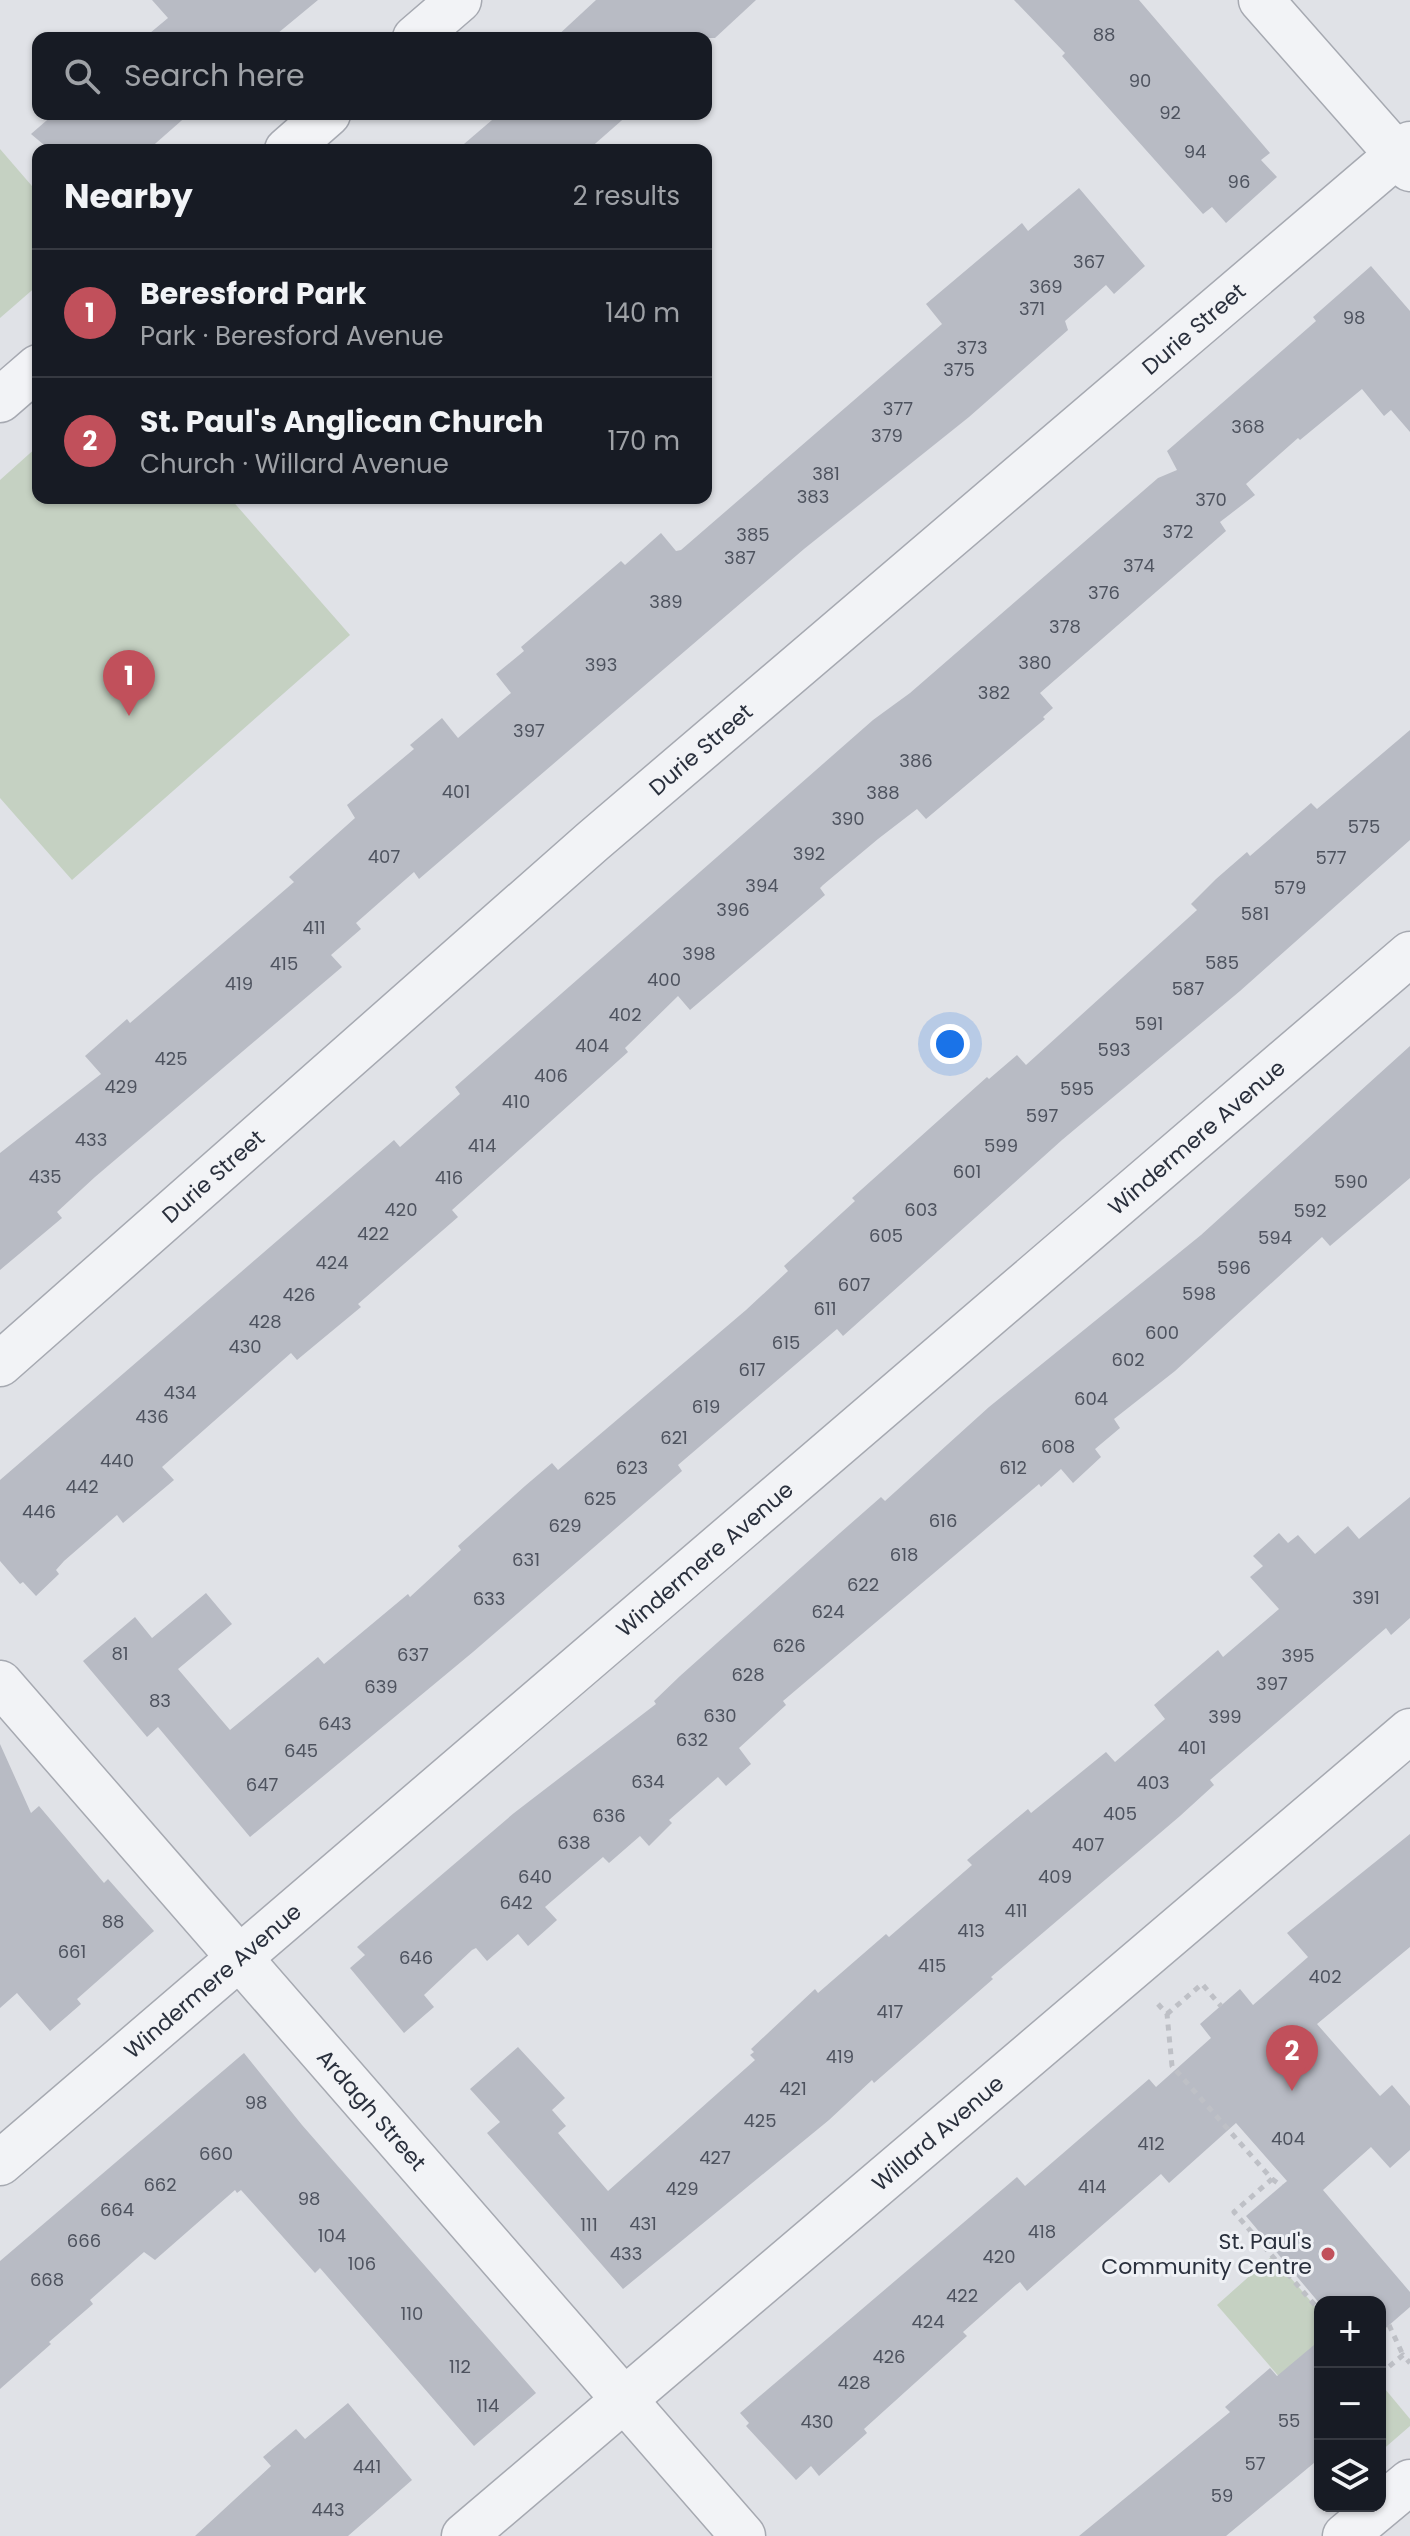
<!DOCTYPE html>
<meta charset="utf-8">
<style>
:root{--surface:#171b24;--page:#20242c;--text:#f1f3f6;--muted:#9ea1a6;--line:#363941;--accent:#c1505b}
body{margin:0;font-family:Poppins,sans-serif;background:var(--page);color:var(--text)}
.controls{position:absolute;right:24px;bottom:24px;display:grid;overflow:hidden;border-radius:16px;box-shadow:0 2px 6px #0004}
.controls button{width:72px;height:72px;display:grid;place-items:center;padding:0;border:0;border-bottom:2px solid var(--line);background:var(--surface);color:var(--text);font:40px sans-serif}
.you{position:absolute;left:950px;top:1044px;width:28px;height:28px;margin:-20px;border:6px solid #fff;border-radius:50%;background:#1a73e8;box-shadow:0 0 0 12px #1a73e833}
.badge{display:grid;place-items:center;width:52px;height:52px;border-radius:50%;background:var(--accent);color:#fff;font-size:26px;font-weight:700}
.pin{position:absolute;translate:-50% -66px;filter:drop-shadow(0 2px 4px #0008)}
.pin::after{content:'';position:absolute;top:42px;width:28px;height:24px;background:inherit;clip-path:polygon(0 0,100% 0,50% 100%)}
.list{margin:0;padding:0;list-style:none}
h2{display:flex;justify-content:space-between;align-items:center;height:104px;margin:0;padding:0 32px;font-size:34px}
h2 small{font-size:26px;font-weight:400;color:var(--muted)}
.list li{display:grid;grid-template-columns:52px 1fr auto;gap:24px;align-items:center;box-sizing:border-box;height:128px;padding:0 32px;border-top:2px solid var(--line)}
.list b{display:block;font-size:30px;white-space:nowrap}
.list p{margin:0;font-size:26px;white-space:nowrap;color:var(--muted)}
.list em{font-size:26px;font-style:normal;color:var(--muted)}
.icon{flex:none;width:44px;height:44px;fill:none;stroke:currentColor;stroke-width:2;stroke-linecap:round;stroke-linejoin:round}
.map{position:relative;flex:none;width:1410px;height:2536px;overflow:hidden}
.search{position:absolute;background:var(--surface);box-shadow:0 2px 6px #0004;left:32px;top:32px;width:680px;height:88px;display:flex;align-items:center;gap:20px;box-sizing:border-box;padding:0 28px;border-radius:16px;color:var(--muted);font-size:30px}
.panel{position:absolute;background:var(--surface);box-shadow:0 2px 6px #0004;left:32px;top:144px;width:680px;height:360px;border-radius:16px}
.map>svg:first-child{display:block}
</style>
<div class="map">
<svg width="1410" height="2536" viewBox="0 0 1410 2536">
<rect width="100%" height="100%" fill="#e0e2e7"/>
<!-- green -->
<g fill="#c5d1c2">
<polygon points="0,149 38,193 38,285 0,318"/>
<polygon points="38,446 38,498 230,498 350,635 72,880 0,798 0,480"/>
<polygon points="1272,2256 1320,2312 1320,2424 1217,2305"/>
<polygon points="1380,2383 1410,2419 1410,2426 1380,2452"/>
</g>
<!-- building -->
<g fill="#b8bbc4">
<polygon points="152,0 318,0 272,38 144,38 168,18"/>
<polygon points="596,0 756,0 715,38 555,38"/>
<polygon points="1014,0 1139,0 1270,153 1261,160 1277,177 1226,223 1212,207 1203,214 1062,56 1065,53"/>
<polygon points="54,114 189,114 148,150 50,150 31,134"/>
<polygon points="499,114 629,114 588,150 457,150"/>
<polygon points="1079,188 1145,266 1114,294 1106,285 1065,321 1068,330 969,417 804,549 419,879 414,872 356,923 361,929 331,955 342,967 95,1177 57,1212 62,1218 0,1270 0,1153 101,1074 85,1056 127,1019 130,1023 294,882 289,877 355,818 347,805 414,749 410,745 442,718 458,738 511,693 496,674 524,651 521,647 621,561 625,565 661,533 676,551 681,550 942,324 926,304 1022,223 1028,231"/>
<polygon points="1371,266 1410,311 1410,432 1391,410 1384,416 1362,389 1300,440 1298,438 1246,484 1255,495 1220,522 1226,531 1040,693 1053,708 1043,717 1045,719 926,819 917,809 878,839 823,885 820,888 825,895 690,1010 678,996 625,1048 628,1052 452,1210 458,1217 358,1304 361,1307 297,1360 291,1353 162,1467 174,1480 123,1523 117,1515 64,1561 56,1570 59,1574 36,1596 23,1582 20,1584 0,1561 0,1480 394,1140 400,1147 460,1094 455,1087 873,720 910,693 1158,478 1177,470 1167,451 1316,321 1313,317"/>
<polygon points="1410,730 1410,840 1240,991 1062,1140 843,1336 837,1329 678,1465 682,1471 473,1652 250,1837 158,1727 147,1737 83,1661 135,1617 152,1638 206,1593 232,1624 178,1669 230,1730 318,1657 324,1664 408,1594 410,1597 461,1550 458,1546 525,1486 552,1463 558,1470 746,1310 788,1271 784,1266 855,1201 852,1198 987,1077 989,1079 1017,1055 1026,1065 1197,910 1191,904 1216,879 1247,852 1250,856 1311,803 1317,809"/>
<polygon points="1410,1046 1410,1178 1330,1246 1322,1237 1175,1371 1114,1419 1120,1428 1095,1449 1101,1457 1073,1483 1061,1469 1041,1487 1039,1484 783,1701 786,1705 739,1748 751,1764 726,1786 718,1777 669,1820 672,1823 649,1846 640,1836 609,1863 603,1857 545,1907 557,1920 528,1946 518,1934 487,1961 476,1948 472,1950 424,1995 434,2007 404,2033 350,1968 365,1955 357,1947 514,1813 656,1704 654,1701 680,1676 840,1533 881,1497 885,1501 989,1407 1201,1235"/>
<polygon points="1410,1497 1410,1618 1391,1635 1386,1628 1210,1780 1214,1785 1180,1816 991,1977 993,1979 874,2083 872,2080 829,2120 623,2289 487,2133 500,2122 470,2089 518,2047 565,2098 552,2110 566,2126 558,2133 608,2191 755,2060 750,2055 754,2052 751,2049 815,1989 818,1993 886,1934 889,1937 972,1865 967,1860 1028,1809 1031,1813 1106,1752 1115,1762 1165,1719 1154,1705 1218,1650 1223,1657 1279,1609 1250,1577 1263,1566 1253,1556 1279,1533 1288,1543 1298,1535 1315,1554 1348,1526 1359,1539"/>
<polygon points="0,1744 31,1813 39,1806 104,1883 108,1879 154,1931 77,1999 81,2004 50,2031 17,1993 0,2008"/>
<polygon points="1410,1834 1410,1947 1317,2024 1380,2096 1392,2085 1410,2106 1410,2150 1390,2168 1371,2147 1323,2190 1410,2292 1410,2307 1380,2333 1380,2302 1320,2304 1246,2216 1287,2181 1236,2123 1169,2183 1161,2174 1027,2291 1020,2282 1016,2285 963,2332 967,2336 864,2429 867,2433 819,2476 811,2466 796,2480 746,2426 749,2423 740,2413 1017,2177 1025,2186 1149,2079 1156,2087 1211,2038 1200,2024 1240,1989 1253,2005 1308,1957 1287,1933"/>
<polygon points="244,2053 302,2125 536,2393 474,2446 320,2268 315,2273 241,2190 237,2193 235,2190 155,2260 144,2252 90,2300 93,2304 49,2342 51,2344 0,2389 0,2261"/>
<polygon points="1320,2340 1320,2458 1226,2536 1079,2536 1230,2412 1225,2407 1270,2368 1277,2376"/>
<polygon points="348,2403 412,2480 348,2536 195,2536 271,2466 263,2457 296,2429 305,2439"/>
</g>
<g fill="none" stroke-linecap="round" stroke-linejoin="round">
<defs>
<g id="minor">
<polyline points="1261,0 1410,169"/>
<polyline points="415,38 459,0"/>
<polyline points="287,150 328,114"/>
<polyline points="0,400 38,367"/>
<path id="s1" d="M 0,1364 L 593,841 L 1410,144"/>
<path id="s2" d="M 0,1683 L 743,2536"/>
<path id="s3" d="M 0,2163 L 1410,954"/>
<path id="s4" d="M 464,2536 L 1410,1731"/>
<polyline points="1345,2536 1410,2482"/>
</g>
</defs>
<!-- minor casing -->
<use href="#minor" stroke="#a6a9b1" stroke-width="47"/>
<!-- path -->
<g stroke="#bec0c6" stroke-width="5" stroke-dasharray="6 6" stroke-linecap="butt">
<polyline points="1158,2004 1167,2014 1172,2066 1272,2179 1234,2212 1320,2311"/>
<polyline points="1167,2014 1202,1984 1221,2006"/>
<polyline points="1272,2179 1282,2186"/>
<polyline points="1389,2325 1403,2355"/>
<polyline points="1380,2374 1403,2355 1410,2363"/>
</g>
<!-- minor -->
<use href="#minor" stroke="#f2f3f6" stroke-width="44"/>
</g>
<!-- markers -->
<circle fill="#c1505b" stroke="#eff1f5" stroke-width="3" cx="1328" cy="2254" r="8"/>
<g text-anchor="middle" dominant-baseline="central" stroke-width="6" stroke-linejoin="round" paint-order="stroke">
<!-- number labels -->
<g font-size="18" fill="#4e535f">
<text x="1104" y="34">88</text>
<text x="1140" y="80">90</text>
<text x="1170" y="112">92</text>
<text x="1195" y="151">94</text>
<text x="1239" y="181">96</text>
<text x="1089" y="261">367</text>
<text x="1046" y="286">369</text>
<text x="1032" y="308">371</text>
<text x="1354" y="317">98</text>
<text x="972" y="347">373</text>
<text x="959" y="369">375</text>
<text x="898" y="408">377</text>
<text x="1248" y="426">368</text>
<text x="887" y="435">379</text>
<text x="826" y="473">381</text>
<text x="813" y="496">383</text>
<text x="1211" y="499">370</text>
<text x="1178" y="531">372</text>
<text x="753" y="534">385</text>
<text x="740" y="557">387</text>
<text x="1139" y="565">374</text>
<text x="1104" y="592">376</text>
<text x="666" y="601">389</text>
<text x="1065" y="626">378</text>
<text x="1035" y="662">380</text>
<text x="601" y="664">393</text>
<text x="994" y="692">382</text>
<text x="529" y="730">397</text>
<text x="916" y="760">386</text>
<text x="456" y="791">401</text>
<text x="883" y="792">388</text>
<text x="848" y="818">390</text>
<text x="1364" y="826">575</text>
<text x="809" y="853">392</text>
<text x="384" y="856">407</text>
<text x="1331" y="857">577</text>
<text x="762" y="885">394</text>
<text x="1290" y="887">579</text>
<text x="733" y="909">396</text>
<text x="1255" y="913">581</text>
<text x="314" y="927">411</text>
<text x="699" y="953">398</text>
<text x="1222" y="962">585</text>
<text x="284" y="963">415</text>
<text x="664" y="979">400</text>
<text x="239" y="983">419</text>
<text x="1188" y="988">587</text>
<text x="625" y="1014">402</text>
<text x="1149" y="1023">591</text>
<text x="592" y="1045">404</text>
<text x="1114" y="1049">593</text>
<text x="171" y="1058">425</text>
<text x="551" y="1075">406</text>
<text x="121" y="1086">429</text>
<text x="1077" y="1088">595</text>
<text x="516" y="1101">410</text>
<text x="1042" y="1115">597</text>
<text x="91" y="1139">433</text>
<text x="482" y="1145">414</text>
<text x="1001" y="1145">599</text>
<text x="967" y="1171">601</text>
<text x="45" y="1176">435</text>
<text x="449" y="1177">416</text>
<text x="1351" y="1181">590</text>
<text x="401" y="1209">420</text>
<text x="921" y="1209">603</text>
<text x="1310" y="1210">592</text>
<text x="373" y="1233">422</text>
<text x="886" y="1235">605</text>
<text x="1275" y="1237">594</text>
<text x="332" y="1262">424</text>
<text x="1234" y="1267">596</text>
<text x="854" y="1284">607</text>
<text x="1199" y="1293">598</text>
<text x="299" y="1294">426</text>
<text x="825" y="1308">611</text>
<text x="265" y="1321">428</text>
<text x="1162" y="1332">600</text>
<text x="786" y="1342">615</text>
<text x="245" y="1346">430</text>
<text x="1128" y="1359">602</text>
<text x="752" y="1369">617</text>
<text x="180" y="1392">434</text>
<text x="1091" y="1398">604</text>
<text x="706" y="1406">619</text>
<text x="152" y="1416">436</text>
<text x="674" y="1437">621</text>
<text x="1058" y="1446">608</text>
<text x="117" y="1460">440</text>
<text x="632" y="1467">623</text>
<text x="1013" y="1467">612</text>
<text x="82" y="1486">442</text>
<text x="600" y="1498">625</text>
<text x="39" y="1511">446</text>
<text x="943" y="1520">616</text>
<text x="565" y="1525">629</text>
<text x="904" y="1554">618</text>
<text x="526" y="1559">631</text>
<text x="863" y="1584">622</text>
<text x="1366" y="1597">391</text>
<text x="489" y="1598">633</text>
<text x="828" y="1611">624</text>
<text x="789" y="1645">626</text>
<text x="120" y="1653">81</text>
<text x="413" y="1654">637</text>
<text x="1298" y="1655">395</text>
<text x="748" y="1674">628</text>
<text x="1272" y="1683">397</text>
<text x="381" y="1686">639</text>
<text x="160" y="1700">83</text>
<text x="720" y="1715">630</text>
<text x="1225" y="1716">399</text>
<text x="335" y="1723">643</text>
<text x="692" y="1739">632</text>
<text x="1192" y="1747">401</text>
<text x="301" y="1750">645</text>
<text x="648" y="1781">634</text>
<text x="1153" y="1782">403</text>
<text x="262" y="1784">647</text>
<text x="1120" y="1813">405</text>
<text x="609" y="1815">636</text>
<text x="574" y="1842">638</text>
<text x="1088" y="1844">407</text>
<text x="535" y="1876">640</text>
<text x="1055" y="1876">409</text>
<text x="516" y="1902">642</text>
<text x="1016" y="1910">411</text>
<text x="113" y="1921">88</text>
<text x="971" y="1930">413</text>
<text x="72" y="1951">661</text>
<text x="416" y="1957">646</text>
<text x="932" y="1965">415</text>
<text x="1325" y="1976">402</text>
<text x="890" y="2011">417</text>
<text x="840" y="2056">419</text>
<text x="793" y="2088">421</text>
<text x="256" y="2102">98</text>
<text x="760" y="2120">425</text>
<text x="1288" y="2138">404</text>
<text x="1151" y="2143">412</text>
<text x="216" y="2153">660</text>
<text x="715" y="2157">427</text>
<text x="160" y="2184">662</text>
<text x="1092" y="2186">414</text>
<text x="682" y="2188">429</text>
<text x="309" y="2198">98</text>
<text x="117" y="2209">664</text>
<text x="643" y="2223">431</text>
<text x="589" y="2224">111</text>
<text x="1042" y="2231">418</text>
<text x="332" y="2235">104</text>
<text x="84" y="2240">666</text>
<text x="626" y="2253">433</text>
<text x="999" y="2256">420</text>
<text x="362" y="2263">106</text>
<text x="47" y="2279">668</text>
<text x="962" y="2295">422</text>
<text x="412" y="2313">110</text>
<text x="928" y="2321">424</text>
<text x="889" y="2356">426</text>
<text x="460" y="2366">112</text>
<text x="854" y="2382">428</text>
<text x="488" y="2405">114</text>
<text x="1289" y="2420">55</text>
<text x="817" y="2421">430</text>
<text x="1255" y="2463">57</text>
<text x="367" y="2466">441</text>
<text x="1222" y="2495">59</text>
<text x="328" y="2509">443</text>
</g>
<!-- street labels -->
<g font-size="22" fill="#2a303d" stroke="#eff1f5">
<text stroke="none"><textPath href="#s1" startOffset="1580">Durie Street</textPath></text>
<text stroke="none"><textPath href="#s1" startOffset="932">Durie Street</textPath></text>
<text stroke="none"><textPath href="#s3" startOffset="1576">Windermere Avenue</textPath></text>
<text stroke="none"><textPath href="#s1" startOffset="284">Durie Street</textPath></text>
<text stroke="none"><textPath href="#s3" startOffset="928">Windermere Avenue</textPath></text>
<text stroke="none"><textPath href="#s3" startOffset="280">Windermere Avenue</textPath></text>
<text stroke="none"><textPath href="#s2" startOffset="566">Ardagh Street</textPath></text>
<text stroke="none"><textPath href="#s4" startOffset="622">Willard Avenue</textPath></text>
</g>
<!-- poi labels -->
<g font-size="22" fill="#2a303d" stroke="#eff1f5" text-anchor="end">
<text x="1312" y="2241">St. Paul's<tspan x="1312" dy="25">Community Centre</tspan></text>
</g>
</g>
</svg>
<div class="controls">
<button>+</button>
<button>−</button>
<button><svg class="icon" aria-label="layers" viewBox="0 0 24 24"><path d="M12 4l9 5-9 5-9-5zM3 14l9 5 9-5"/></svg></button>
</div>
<div class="you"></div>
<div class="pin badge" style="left:129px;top:716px">1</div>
<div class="pin badge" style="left:1292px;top:2091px">2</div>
<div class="search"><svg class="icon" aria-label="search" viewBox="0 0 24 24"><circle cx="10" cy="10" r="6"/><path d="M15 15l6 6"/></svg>Search here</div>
<section class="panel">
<h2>Nearby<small>2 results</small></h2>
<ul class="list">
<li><span class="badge">1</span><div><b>Beresford Park</b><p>Park · Beresford Avenue</p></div><em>140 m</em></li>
<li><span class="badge">2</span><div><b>St. Paul's Anglican Church</b><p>Church · Willard Avenue</p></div><em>170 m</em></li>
</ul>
</section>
</div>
